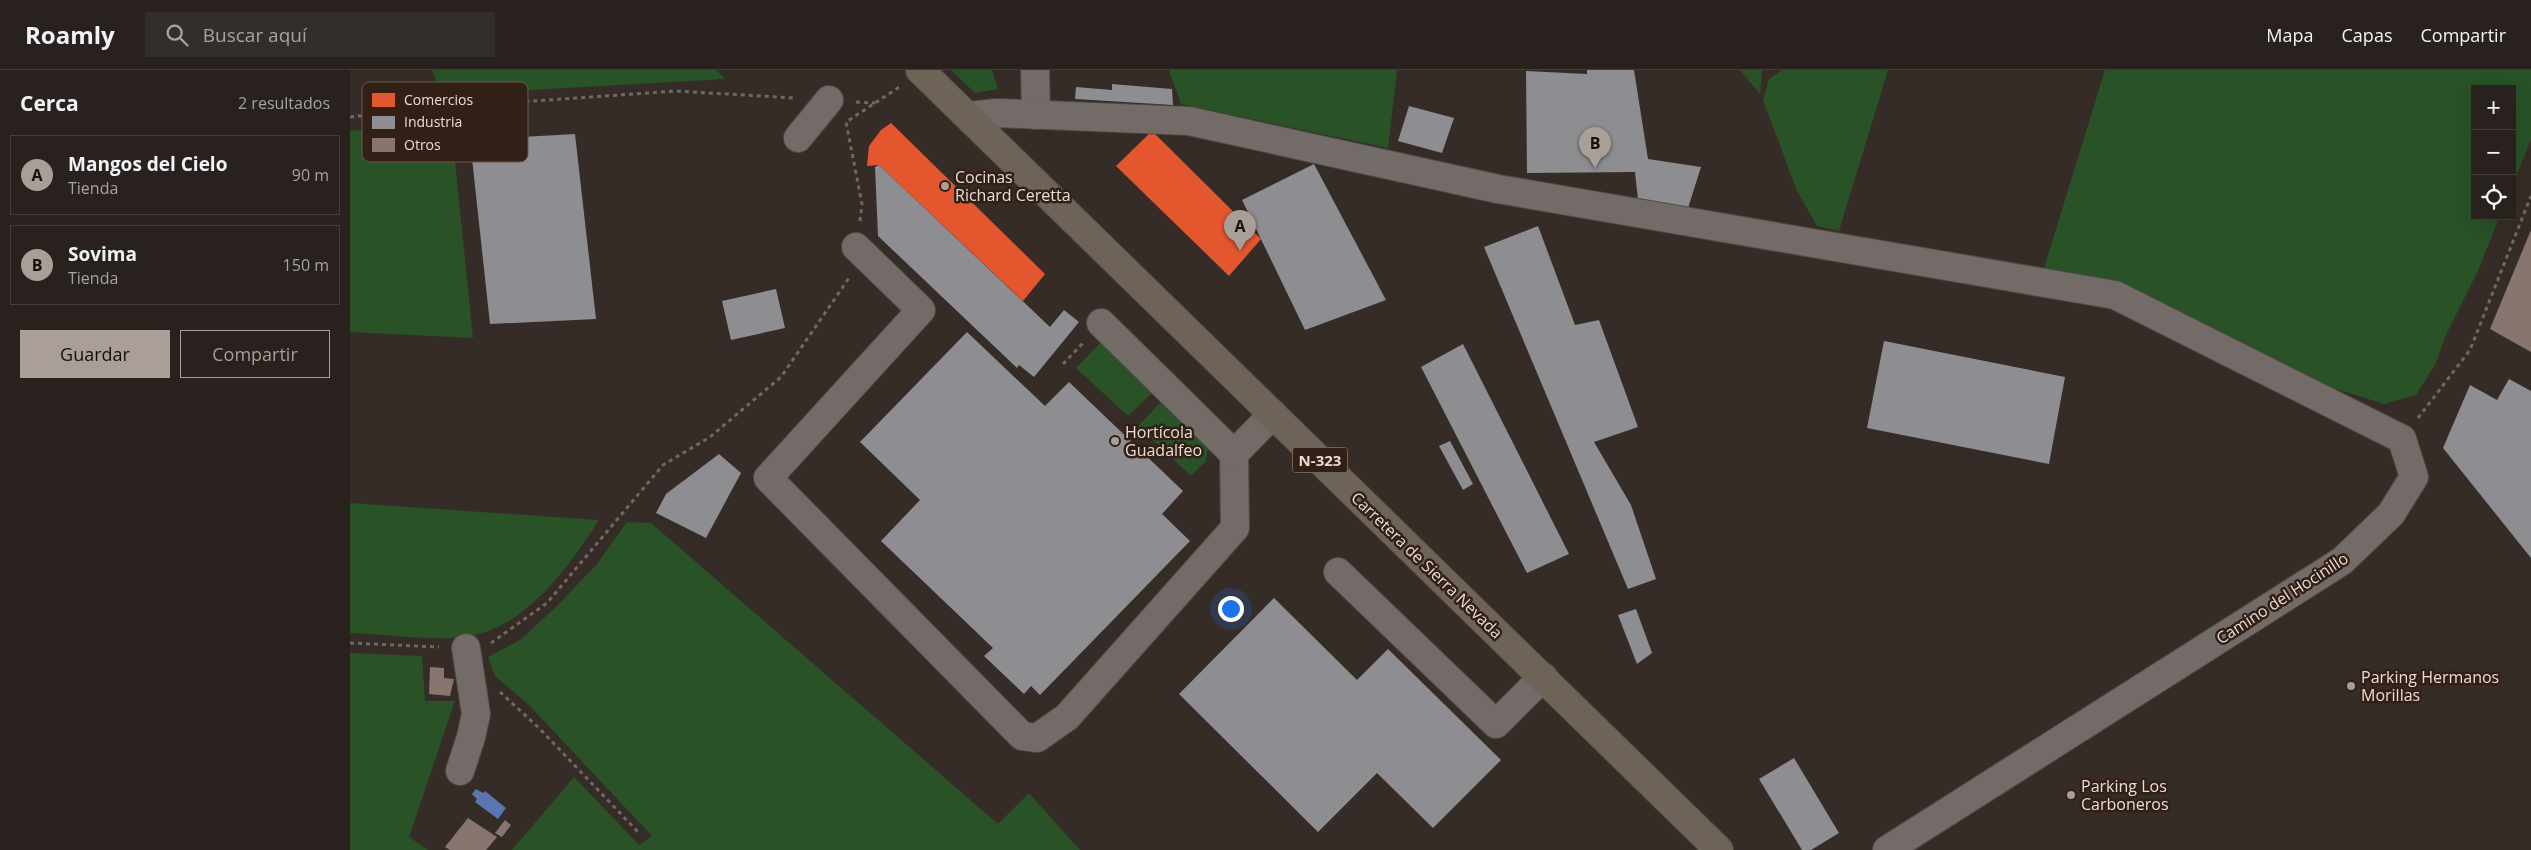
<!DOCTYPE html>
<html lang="es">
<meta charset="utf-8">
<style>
:root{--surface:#28211d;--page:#342e2a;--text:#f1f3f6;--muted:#a5a3a4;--line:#443e3b;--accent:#aa9e98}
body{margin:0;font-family:"Open Sans",sans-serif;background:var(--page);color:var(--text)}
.controls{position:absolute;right:15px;top:15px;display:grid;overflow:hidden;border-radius:0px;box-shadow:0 5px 20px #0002}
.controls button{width:45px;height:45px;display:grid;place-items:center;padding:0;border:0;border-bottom:1px solid var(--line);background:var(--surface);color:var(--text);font:25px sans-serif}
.you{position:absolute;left:880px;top:538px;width:18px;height:18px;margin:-12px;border:4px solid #fff;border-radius:50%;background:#1a73e8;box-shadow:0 0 0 8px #1a73e833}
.badge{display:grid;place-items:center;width:32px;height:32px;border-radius:50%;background:var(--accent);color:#111;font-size:16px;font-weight:700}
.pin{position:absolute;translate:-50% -41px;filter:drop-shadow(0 1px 2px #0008)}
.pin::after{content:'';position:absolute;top:26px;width:18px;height:15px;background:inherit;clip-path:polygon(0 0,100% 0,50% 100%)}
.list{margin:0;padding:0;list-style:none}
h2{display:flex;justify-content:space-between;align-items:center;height:65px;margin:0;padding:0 20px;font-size:21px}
h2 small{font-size:16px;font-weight:400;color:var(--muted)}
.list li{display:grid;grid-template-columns:32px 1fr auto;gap:15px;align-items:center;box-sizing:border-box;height:80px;margin:0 10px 10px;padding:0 10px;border:1px solid var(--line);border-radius:0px}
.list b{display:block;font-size:19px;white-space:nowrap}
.list p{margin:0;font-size:16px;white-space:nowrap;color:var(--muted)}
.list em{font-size:16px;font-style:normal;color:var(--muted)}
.actions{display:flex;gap:10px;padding:15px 20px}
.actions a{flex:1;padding:11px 0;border:1px solid var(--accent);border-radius:0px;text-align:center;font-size:18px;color:var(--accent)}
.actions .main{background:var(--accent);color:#111}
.icon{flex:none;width:28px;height:28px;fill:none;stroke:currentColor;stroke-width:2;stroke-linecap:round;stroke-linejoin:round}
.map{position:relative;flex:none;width:2181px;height:780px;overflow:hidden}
header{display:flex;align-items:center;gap:30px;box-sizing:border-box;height:70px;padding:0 25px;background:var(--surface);border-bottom:1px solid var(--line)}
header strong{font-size:24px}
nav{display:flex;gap:28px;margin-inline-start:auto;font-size:18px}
.search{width:350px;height:45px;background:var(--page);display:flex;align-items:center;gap:12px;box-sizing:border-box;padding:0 18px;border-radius:0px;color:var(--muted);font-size:19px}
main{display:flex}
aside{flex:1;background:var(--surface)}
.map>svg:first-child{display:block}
</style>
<header>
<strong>Roamly</strong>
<div class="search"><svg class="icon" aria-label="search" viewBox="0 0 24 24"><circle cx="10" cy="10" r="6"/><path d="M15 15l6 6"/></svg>Buscar aquí</div>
<nav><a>Mapa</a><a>Capas</a><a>Compartir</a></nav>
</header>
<main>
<aside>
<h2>Cerca<small>2 resultados</small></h2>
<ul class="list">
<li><span class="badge">A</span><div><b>Mangos del Cielo</b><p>Tienda</p></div><em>90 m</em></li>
<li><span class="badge">B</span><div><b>Sovima</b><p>Tienda</p></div><em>150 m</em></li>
</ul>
<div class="actions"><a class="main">Guardar</a><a>Compartir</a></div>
</aside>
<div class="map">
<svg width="2181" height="780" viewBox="0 0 2181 780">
<rect width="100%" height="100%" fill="#362c27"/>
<!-- green -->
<g fill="#295227">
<polygon points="82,0 366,0 375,9 92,25"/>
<polygon points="601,0 642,0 648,19 625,23"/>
<polygon points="819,0 1047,0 1038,78 831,34"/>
<polygon points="1390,0 1412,0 1410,24"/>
<polygon points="1432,0 1538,0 1489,161 1467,156 1447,121 1413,30 1419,9"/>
<polygon points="1755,0 2181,0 2181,70 2162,116 2162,19 2125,19 2125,146 2150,146 2127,203 2096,265 2085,295 2066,325 2034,334 1948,307 1779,218 1694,198"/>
<polygon points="101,52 123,268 0,262 0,61"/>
<polygon points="752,271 803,322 778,346 726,298"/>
<polygon points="812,331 858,377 856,391 841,406 788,356"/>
<path d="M 0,433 L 249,450 C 219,497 174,560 115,567 C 77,571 38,564 0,563 Z"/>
<polygon points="277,452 301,453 648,754 679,723 730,780 162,780 224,707 289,775 302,766 179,635 145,606 138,587 170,570 207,536 246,495"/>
<polygon points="0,583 72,586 75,631 105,631 59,767 78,780 0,780"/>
</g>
<!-- water -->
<polygon fill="#5a76ae" points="126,719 133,723 135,721 156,738 148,749 125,732 127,729 122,724"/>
<!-- shops -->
<g fill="#e4572e">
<polygon points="541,53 695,204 673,231 529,95 517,96 519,76 531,60"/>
<polygon points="802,61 911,169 879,206 766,96"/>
</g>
<!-- industry -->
<g fill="#8d8d92">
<polygon points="1237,0 1284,0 1298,89 1351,97 1338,138 1288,130 1285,102 1177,103 1176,1 1237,4"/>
<polygon points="762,14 822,19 823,35 725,29 726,17 762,20"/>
<polygon points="1059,36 1104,48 1092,83 1048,71"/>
<polygon points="225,64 246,249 140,254 120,70"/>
<polygon points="964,94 1036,230 955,260 892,130"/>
<polygon points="529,95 700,257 714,240 729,252 684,307 669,295 667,298 528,166 525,97"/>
<polygon points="1188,156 1225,255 1249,250 1288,357 1244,372 1281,435 1306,509 1278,519 1134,177"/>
<polygon points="426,219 435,258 381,270 372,231"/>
<polygon points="617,262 695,336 719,312 833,421 812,444 840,471 690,625 681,616 674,624 634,586 643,578 531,471 570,430 510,372"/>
<polygon points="1534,271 1715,307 1699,394 1517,358"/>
<polygon points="1113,274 1219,484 1177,503 1071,297"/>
<polygon points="2159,309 2181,321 2181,488 2093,378 2120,315 2147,330"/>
<polygon points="1100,371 1123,414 1113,420 1089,376"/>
<polygon points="369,384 391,403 356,468 306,443 316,424"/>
<polygon points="924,528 1007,610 1038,579 1151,690 1083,758 1027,703 968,762 829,624"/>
<polygon points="1286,539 1302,583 1287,594 1268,545"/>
<polygon points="1444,688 1489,763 1461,780 1452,780 1409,709"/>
</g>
<!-- building -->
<g fill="#897570">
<polygon points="2181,160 2181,282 2140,259"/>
<polygon points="80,597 94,598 94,608 104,609 100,626 79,624"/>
<polygon points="118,748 147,767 136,780 100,780 95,777"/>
<polygon points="155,750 161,755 152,767 145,763"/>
</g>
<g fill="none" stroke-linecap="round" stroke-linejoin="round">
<defs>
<g id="minor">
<polyline points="685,0 686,45"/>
<polyline points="619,46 647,43 839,51 1148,119 1765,225 2052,369 2064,407 2041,444 1992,491 1537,780"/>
<polyline points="448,68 479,30"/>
<polyline points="506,177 571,240 418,408 672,666 687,668 717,647 885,458 884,384 923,344"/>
<polyline points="751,253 884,384"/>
<polyline points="988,502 1146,654 1193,607"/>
<polyline points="110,701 121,667 126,644 116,578"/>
</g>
<polyline id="highway" points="570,0 1369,780"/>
</defs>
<!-- minor casing -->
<use href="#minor" stroke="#514944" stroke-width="30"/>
<!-- highway casing -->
<use href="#highway" stroke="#514944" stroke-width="30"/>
<!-- path -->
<g stroke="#6f6863" stroke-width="3" stroke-dasharray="4 4" stroke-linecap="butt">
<polyline points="506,32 525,33"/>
<polyline points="0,47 71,39 326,21 445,28"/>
<polyline points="510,151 512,134 496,52 551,16"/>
<polyline points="713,294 734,272"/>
<polyline points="2068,348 2120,280 2181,126"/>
<polyline points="0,573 89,577"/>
<polyline points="141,573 197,533 313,395 360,367 431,307 499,208"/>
<polyline points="150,622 189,658 289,763"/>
</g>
<!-- minor -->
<use href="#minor" stroke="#726b67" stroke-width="28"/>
<!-- highway -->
<use href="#highway" stroke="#6d6357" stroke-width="28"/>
</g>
<!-- markers -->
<g fill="#aa9e98" stroke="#322017" stroke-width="2">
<circle cx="595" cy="116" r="5"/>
<circle cx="765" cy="371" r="5"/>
<circle cx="2001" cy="616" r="5"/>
<circle cx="1721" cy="725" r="5"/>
</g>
<g text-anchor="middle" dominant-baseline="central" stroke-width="5" stroke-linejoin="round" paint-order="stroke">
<!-- shield labels -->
<rect fill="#322017" stroke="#b1a49c" stroke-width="1" x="942.5" y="377.5" width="55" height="25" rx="4"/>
<g font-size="15" font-weight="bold" fill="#e8dcd5">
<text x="970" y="390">N-323</text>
</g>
<!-- poi labels -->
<g font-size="16" fill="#e8dcd5" stroke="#322017" text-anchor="start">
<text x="605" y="107">Cocinas<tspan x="605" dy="18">Richard Ceretta</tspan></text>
<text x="775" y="362">Hortícola<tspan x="775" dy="18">Guadalfeo</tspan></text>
<text x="2011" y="607">Parking Hermanos<tspan x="2011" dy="18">Morillas</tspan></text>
<text x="1731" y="716">Parking Los<tspan x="1731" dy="18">Carboneros</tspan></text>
</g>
<!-- street labels -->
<g font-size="16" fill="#e8dcd5" stroke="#322017">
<text transform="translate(1077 495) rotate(44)">Carretera de Sierra Nevada</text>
<text transform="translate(1932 528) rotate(-33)">Camino del Hocinillo</text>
</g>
</g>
<!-- legend -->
<rect x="12" y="12" width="166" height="80" rx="8" fill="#322017" stroke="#695850" stroke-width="1"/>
<rect x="22" y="23" width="23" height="14" fill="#e4572e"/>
<rect x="22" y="46" width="23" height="13" fill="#8d8d92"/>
<rect x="22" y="68" width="23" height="14" fill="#897570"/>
<g font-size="14" fill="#e8dcd5">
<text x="54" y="35">Comercios</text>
<text x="54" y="57">Industria</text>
<text x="54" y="80">Otros</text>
</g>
</svg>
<div class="controls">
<button>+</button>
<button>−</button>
<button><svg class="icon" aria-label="locate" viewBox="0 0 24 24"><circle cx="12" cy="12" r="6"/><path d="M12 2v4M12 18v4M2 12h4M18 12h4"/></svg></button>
</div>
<div class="you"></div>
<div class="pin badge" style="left:890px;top:181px">A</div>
<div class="pin badge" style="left:1245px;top:98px">B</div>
</div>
</main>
